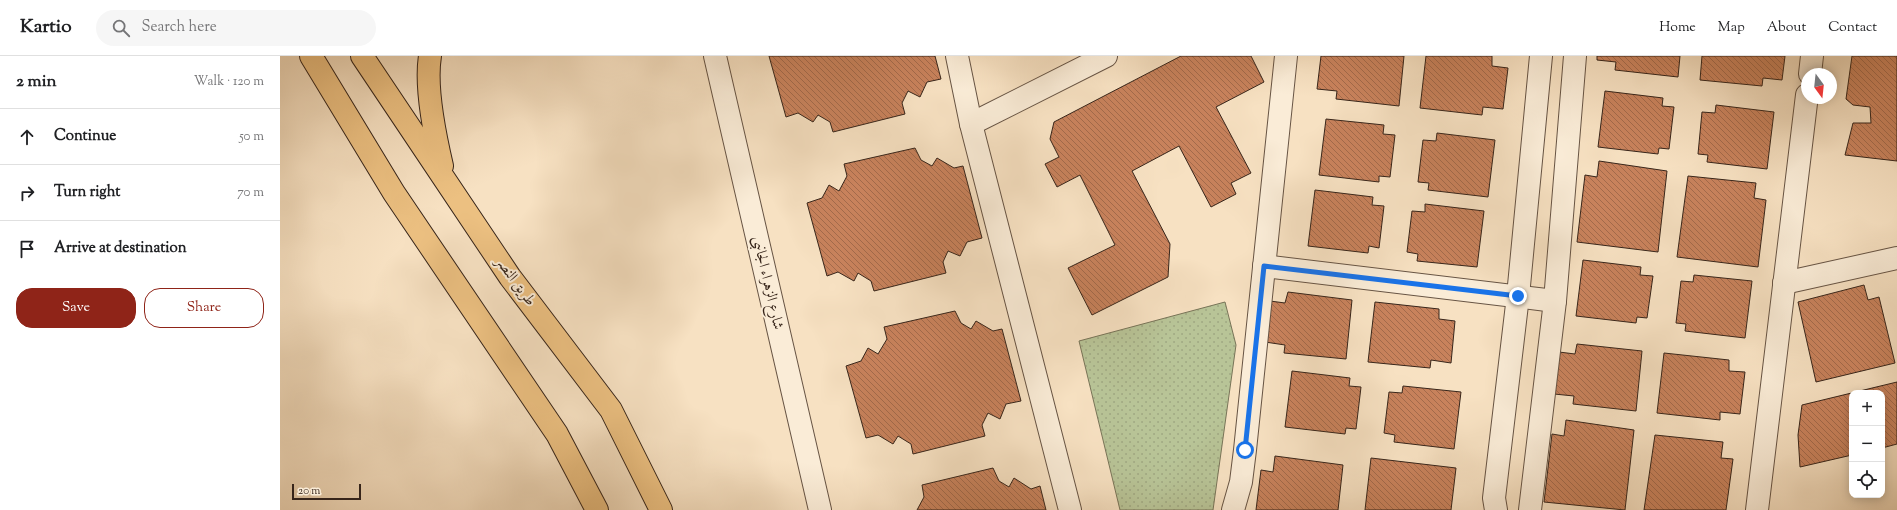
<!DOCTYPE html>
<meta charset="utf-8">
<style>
:root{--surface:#fff;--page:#f6f6f6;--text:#202124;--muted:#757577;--line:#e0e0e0;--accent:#8f2418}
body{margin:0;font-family:"Sorts Mill Goudy",Amiri,serif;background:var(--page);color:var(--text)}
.controls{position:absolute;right:12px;bottom:12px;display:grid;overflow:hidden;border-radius:8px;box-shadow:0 2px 10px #0003}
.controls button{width:36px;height:36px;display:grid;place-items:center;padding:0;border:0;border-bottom:1px solid var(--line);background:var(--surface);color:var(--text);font:20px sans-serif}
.compass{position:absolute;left:1521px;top:12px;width:36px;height:36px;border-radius:50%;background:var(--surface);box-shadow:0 2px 10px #0003;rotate:165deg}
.scale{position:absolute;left:12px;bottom:10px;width:69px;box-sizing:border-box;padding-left:4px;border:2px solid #37251a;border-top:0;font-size:11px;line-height:14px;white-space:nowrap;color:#37251a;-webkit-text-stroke:3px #faecd7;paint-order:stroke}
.stop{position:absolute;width:12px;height:12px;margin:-9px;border:3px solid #1a73e8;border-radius:50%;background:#fff}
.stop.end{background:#1a73e8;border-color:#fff;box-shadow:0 1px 4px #0008}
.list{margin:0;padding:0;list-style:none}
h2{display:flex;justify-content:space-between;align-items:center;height:52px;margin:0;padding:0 16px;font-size:17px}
h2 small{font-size:13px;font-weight:400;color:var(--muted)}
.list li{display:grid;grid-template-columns:26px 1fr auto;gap:12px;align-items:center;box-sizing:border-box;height:56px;padding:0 16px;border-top:1px solid var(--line)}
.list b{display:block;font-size:15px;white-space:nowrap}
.list em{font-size:13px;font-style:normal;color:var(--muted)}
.actions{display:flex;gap:8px;padding:12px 16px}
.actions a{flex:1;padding:9px 0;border:1px solid var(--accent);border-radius:16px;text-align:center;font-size:14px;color:var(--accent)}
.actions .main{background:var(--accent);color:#fff}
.icon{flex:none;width:22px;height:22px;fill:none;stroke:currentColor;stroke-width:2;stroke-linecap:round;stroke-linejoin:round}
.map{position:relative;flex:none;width:1617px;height:454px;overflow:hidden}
header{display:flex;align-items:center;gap:24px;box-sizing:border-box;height:56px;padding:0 20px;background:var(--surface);border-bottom:1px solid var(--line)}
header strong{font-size:19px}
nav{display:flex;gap:22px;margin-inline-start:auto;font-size:14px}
.search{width:280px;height:36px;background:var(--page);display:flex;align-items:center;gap:10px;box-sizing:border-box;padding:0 14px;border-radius:22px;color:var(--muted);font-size:15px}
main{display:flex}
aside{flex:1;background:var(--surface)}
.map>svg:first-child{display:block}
</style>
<header>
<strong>Kartio</strong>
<div class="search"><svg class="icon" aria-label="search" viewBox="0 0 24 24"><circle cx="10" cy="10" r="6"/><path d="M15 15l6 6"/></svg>Search here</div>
<nav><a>Home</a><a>Map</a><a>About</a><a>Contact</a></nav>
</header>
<main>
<aside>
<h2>2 min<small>Walk · 120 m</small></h2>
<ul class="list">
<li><svg class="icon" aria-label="ahead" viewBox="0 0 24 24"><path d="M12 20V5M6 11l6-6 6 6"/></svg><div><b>Continue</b></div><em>50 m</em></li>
<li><svg class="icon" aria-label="right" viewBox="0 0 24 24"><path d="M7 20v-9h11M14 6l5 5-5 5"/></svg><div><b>Turn right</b></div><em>70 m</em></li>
<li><svg class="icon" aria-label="arrive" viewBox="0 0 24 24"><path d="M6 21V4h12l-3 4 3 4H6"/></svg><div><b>Arrive at destination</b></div></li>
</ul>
<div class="actions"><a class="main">Save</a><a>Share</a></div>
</aside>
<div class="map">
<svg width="1617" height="454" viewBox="0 0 1617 454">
<defs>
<pattern id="garden-dots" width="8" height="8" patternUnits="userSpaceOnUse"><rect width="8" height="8" fill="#b8c497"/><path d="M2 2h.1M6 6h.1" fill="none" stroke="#9fa882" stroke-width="1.8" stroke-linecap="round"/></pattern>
<pattern id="building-back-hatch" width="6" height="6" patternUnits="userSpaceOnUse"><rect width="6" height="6" fill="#c8825c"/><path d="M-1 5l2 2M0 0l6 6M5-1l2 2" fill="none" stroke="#a36a4b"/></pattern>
</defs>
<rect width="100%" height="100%" fill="#f7e1c2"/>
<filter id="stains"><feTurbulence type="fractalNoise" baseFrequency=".005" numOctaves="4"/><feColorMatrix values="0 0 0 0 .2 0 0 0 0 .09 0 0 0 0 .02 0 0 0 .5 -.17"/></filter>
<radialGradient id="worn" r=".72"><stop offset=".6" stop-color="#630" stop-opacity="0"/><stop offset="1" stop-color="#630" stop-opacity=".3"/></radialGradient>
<!-- garden -->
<polygon fill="url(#garden-dots)" stroke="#787458" points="945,246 956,289 933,454 840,454 799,285"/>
<!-- building -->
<g fill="url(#building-back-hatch)" stroke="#37251a">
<polygon points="489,0 655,0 661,23 647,26 640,41 628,35 622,47 625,58 553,76 550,66 538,59 533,66 518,57 506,61"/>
<polygon points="901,0 971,0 984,26 936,51 971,117 951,127 956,138 931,151 899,90 852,115 890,188 888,221 812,259 788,212 835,189 800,119 777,131 765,108 779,101 770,83 774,66"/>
<polygon points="1041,0 1124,0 1119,50 1056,43 1057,35 1037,33"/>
<polygon points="1146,0 1212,0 1212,10 1228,12 1223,53 1203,51 1202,59 1140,52"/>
<polygon points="1317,0 1400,0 1398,21 1335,14 1336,6 1317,4"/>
<polygon points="1422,0 1505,0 1502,24 1483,22 1482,30 1420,24"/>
<polygon points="1572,0 1617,0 1617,105 1565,99 1573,67 1591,67 1590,51 1573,49 1566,43"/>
<polygon points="1325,35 1383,42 1382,50 1394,51 1389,93 1379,92 1378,98 1318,91"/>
<polygon points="1436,49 1494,56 1487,113 1427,106 1428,99 1418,98 1422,56 1435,57"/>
<polygon points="1046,63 1104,69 1103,78 1115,79 1110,121 1099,120 1099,126 1039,119"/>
<polygon points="1157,77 1215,84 1208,141 1148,134 1149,127 1138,126 1143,84 1156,85"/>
<polygon points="635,92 641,104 652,110 657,102 674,112 683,110 702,182 687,186 680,200 668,195 663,206 666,217 594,235 591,225 578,217 574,225 558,216 547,220 527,147 542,142 549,129 559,135 567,120 564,108"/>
<polygon points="1319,105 1387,115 1378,196 1297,186 1305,119 1317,121"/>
<polygon points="1408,120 1476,127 1474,142 1486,144 1478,211 1397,201"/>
<polygon points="1035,134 1093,141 1092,149 1104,150 1099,192 1089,190 1088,197 1028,190"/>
<polygon points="1145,148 1204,155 1197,211 1137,205 1138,198 1127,196 1132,155 1145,156"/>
<polygon points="1303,204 1361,211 1360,219 1373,220 1367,262 1357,261 1356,267 1296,260"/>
<polygon points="1414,219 1472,225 1465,282 1405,275 1406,268 1396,267 1401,225 1413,226"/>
<polygon points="1584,229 1588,244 1599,241 1615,307 1536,326 1518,246"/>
<polygon points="1008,236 1072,244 1066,303 1004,297 1005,289 985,286 990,245 1005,247"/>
<polygon points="1095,246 1159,253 1159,263 1175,265 1171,307 1151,304 1150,312 1088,306"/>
<polygon points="675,255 681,267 691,273 696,265 713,275 722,273 741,345 726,348 720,363 708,357 702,369 705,380 633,398 631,388 618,380 613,388 598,379 586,382 566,310 581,305 588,292 598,298 607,283 604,271"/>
<polygon points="1297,288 1362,295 1356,355 1293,348 1294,340 1274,338 1279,296 1295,298"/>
<polygon points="1384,297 1449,304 1449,315 1465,316 1460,358 1440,356 1440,364 1377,357"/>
<polygon points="1012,315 1070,322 1069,330 1081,331 1076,373 1066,372 1065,378 1005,371"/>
<polygon points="1617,326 1617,388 1602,392 1602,337 1572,337 1572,399 1520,411 1518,379 1522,349"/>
<polygon points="1123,330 1181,336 1174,393 1114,386 1115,379 1104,377 1109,336 1122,337"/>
<polygon points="1286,364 1354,374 1345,454 1264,446 1272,378 1284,380"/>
<polygon points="1375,379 1443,386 1441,402 1453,403 1446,454 1364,454"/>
<polygon points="995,400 1063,409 1058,454 976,454 981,414 993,416"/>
<polygon points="1091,402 1176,412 1171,454 1085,454"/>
<polygon points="713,412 719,425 729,431 734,422 751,433 760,430 766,454 637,454 644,441 642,429"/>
</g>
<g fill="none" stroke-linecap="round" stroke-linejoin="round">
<defs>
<g id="minor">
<polyline points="435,0 540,454"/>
<polyline points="677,0 691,68 790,454"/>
<polyline points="1530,18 1532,0"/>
<polyline points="691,68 826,0"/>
<polyline points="984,210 1275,245"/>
<polyline points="1504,227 1617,202"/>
<polyline points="953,454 961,426 965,394 1006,0"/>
<polyline points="1216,454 1214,442 1238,240 1261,0"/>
<polyline points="1250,454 1275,245 1295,0"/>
<polyline points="1477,454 1527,39"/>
</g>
<g id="highway">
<polyline points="31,0 114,137 277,378 317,454"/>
<polyline points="82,0 230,221 331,354 381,454"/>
<path d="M 150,0 C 145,30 155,80 162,110"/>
</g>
</defs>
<!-- minor casing -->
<use href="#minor" stroke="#675444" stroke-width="24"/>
<!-- highway casing -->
<use href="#highway" stroke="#37251a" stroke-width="24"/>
<!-- minor -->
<use href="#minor" stroke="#faecd7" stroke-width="22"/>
<!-- highway -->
<use href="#highway" stroke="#ecc081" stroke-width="22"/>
</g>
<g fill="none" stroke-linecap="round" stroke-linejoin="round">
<!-- route -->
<polyline stroke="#1a73e8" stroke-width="5" points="965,394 984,210 1238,240"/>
</g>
<g text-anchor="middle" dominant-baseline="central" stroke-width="4" stroke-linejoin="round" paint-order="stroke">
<!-- street labels -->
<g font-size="15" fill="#37251a" stroke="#faecd7">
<text transform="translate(235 226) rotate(54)">طريق النصر</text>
<text transform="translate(487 227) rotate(77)">شارع الزهراء الجانبى</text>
</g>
</g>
<rect width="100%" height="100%" filter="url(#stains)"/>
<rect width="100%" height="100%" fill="url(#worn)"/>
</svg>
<div class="controls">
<button>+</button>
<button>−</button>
<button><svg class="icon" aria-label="locate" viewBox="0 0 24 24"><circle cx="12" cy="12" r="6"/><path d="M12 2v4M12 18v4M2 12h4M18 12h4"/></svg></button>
</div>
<svg class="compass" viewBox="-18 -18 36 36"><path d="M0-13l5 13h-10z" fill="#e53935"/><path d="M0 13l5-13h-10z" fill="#757577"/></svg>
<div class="scale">20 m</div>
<div class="stop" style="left:965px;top:394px"></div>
<div class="stop end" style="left:1238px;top:240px"></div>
</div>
</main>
